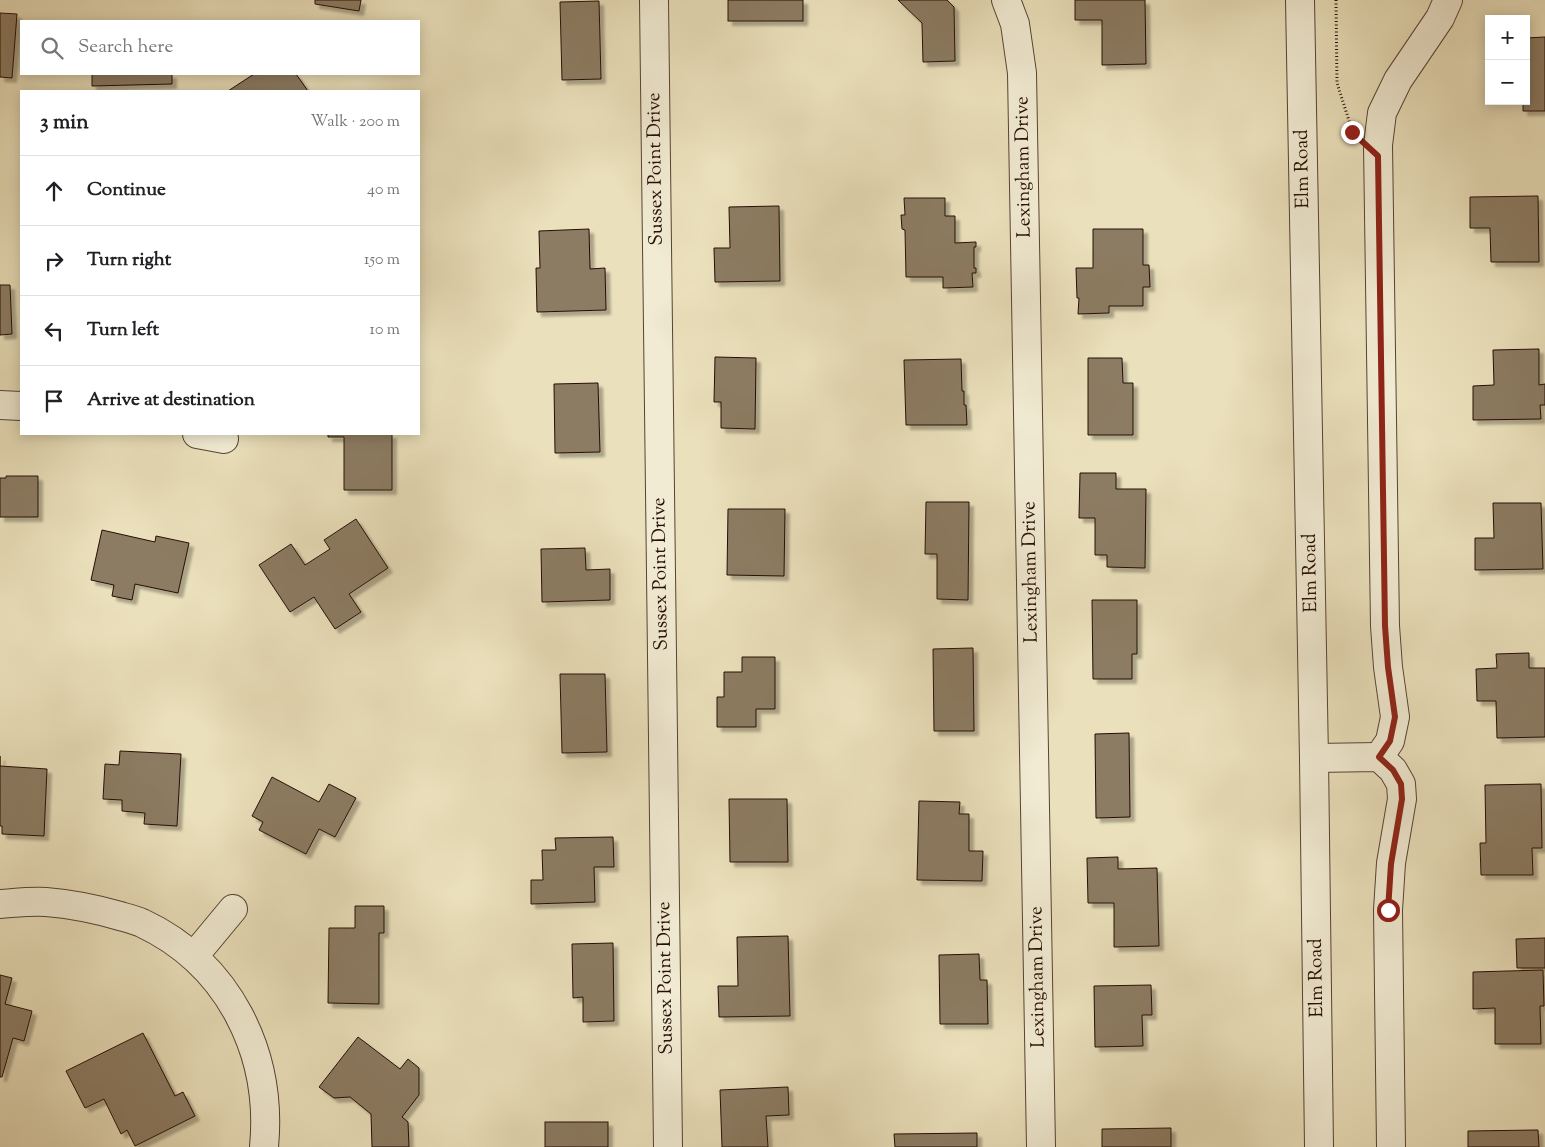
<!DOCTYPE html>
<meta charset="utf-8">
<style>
:root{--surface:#fff;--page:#f6f6f6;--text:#202124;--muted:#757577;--line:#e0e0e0}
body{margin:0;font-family:"Sorts Mill Goudy",serif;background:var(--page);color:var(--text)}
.controls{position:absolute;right:15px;top:15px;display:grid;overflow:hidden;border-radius:0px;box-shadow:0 2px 12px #0003}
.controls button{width:45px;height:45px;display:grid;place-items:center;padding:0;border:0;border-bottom:1px solid var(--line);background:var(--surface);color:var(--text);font:25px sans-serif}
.stop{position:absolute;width:15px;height:15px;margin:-11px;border:4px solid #8f2418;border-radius:50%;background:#fff}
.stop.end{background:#8f2418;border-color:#fff;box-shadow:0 1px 5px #0008}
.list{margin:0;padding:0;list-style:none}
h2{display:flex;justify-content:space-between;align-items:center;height:65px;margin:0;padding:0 20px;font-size:21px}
h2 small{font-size:16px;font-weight:400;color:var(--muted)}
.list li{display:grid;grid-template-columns:32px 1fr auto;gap:15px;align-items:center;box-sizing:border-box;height:70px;padding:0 20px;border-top:1px solid var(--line)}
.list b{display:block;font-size:19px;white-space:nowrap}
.list em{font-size:16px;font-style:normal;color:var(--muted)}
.icon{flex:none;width:28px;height:28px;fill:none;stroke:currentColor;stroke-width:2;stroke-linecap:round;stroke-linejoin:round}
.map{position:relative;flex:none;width:1545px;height:1147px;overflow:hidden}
.search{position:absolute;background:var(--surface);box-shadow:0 2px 12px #0003;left:20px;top:20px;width:400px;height:55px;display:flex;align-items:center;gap:12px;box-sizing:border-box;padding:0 18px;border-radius:0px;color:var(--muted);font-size:19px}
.panel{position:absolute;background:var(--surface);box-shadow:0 2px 12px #0003;left:20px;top:90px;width:400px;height:345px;border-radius:0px}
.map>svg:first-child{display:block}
</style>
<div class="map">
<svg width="1545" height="1147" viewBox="0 0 1545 1147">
<defs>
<filter id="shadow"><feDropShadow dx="4.5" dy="4.5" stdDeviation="1" flood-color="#0004"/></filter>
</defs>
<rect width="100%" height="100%" fill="#eae0bb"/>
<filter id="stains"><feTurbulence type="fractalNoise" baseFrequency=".004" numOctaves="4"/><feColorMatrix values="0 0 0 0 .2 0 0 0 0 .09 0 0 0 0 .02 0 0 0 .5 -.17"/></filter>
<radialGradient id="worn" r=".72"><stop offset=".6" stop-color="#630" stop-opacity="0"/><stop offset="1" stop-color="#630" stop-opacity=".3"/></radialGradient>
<!-- building -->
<g fill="#8c7b64" stroke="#260e05" filter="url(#shadow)">
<polygon points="315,0 361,0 359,11 315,4"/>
<rect x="728" y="0" width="75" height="21"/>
<polygon points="898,0 947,0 954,7 955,61 923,62 922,23"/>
<polygon points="1075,0 1145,0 1146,64 1102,65 1102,20 1075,20"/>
<polygon points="599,1 601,79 562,80 560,2"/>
<polygon points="0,13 17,14 12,78 0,77"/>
<polygon points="1545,37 1545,111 1523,111 1523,101 1526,101 1526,38"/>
<polygon points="92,74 172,74 172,84 92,86"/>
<polygon points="254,74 296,74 308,91 228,91"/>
<polygon points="1538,196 1539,262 1491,262 1490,228 1470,228 1470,197"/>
<polygon points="904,198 945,198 945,216 955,216 955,243 976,242 976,247 974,247 974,268 976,268 976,273 972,273 973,287 943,288 943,277 906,277 905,230 902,229 901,215 905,215"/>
<polygon points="779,206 780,281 715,282 714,248 730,248 729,207"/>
<polygon points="589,229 590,269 605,268 606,310 537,312 536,268 540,268 539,231"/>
<polygon points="1093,229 1143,229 1143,265 1149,265 1150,287 1143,287 1143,306 1109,306 1109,313 1078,314 1079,298 1077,298 1076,268 1093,268"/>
<polygon points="0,285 10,285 12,334 0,335"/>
<polygon points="1539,349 1539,385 1545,384 1545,405 1540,405 1541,419 1473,420 1473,386 1494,385 1493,350"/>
<polygon points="715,357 756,358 755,429 721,428 721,402 714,402"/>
<polygon points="1088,358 1122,358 1123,383 1133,383 1133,435 1088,435"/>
<polygon points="961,359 962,391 964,391 964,405 966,405 967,425 906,425 904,360"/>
<polygon points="598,383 600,452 555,453 554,384"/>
<polygon points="328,434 392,434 392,490 344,490 344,437 328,437"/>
<polygon points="1080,473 1116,473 1116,489 1146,489 1145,568 1107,567 1107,555 1095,555 1095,518 1079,518"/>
<polygon points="6,476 38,476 38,517 0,517 0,478 6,478"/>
<polygon points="926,502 969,502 968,600 937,599 937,554 925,554"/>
<polygon points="1493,503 1541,503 1543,569 1475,570 1475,538 1494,538"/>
<polygon points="728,509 785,509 784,576 727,575"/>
<polygon points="356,519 388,568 349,594 361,612 335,629 314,597 290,612 259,565 291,544 305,565 330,549 324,540"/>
<polygon points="102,530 155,542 156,536 189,543 178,593 135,584 132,600 112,596 114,585 91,580"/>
<polygon points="585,548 586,570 610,569 610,600 542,602 541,549"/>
<polygon points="1092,600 1137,600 1137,654 1132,654 1132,679 1093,679"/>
<polygon points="973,648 974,731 934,731 933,649"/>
<polygon points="1529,653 1529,668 1545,668 1545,737 1497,738 1496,701 1477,701 1476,669 1497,668 1496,654"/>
<polygon points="742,657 775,657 775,709 756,709 756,727 717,727 717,697 724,697 724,672 742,672"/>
<polygon points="560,674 605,674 607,752 562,753"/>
<polygon points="1129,733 1130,817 1096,818 1095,734"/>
<polygon points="120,751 181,754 177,826 144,824 145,813 122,811 122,800 103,799 105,764 119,765"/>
<polygon points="0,756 0,766 47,769 44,836 2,834 2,826 0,826"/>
<polygon points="272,777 319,802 329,784 356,798 335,837 319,829 306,854 259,830 263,822 252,816"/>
<polygon points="1541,784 1542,848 1532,848 1533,875 1481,875 1480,843 1486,843 1485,785"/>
<polygon points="729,799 787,799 788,862 730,862"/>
<polygon points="919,801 960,802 959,814 969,814 969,851 983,851 982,881 917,880"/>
<polygon points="613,837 614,867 594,867 595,902 531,904 531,880 543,880 542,850 556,850 555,838"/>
<polygon points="1118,857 1118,869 1157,868 1159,946 1114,947 1114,903 1088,903 1087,858"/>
<polygon points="355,906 384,906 384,933 379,933 379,1004 328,1003 329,928 355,928"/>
<polygon points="788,936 790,1016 719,1017 718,986 738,986 737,937"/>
<polygon points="1545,938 1545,968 1517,968 1516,939"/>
<polygon points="613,943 614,1021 583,1022 583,997 573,998 572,944"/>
<polygon points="979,954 980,980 987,980 988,1024 940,1024 939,955"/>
<polygon points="1543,970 1544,1006 1540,1006 1541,1044 1495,1044 1495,1008 1473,1009 1473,972"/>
<polygon points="0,975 12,978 5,1004 32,1011 24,1041 13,1038 2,1077 0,1077"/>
<polygon points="1151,985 1152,1015 1142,1015 1143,1046 1095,1047 1094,986"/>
<polygon points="143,1033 175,1096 183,1092 195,1116 135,1146 127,1130 121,1134 104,1099 85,1108 66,1071"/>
<polygon points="358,1037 400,1069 408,1059 419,1068 419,1095 402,1117 408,1122 409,1147 372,1147 371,1114 350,1097 334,1098 319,1087"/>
<polygon points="788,1087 789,1115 766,1116 768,1147 722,1147 720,1090"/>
<rect x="545" y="1122" width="63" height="25"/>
<polygon points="1171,1128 1171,1147 1102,1147 1102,1129"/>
<polygon points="1538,1130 1539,1147 1468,1147 1468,1131"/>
<polygon points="977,1133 977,1147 895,1147 894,1134"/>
</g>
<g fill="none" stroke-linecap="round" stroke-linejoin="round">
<defs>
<g id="minor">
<polyline points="654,0 668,1147"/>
<polyline points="1006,0 1015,24 1022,73 1041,1147"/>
<polyline points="1300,0 1314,758 1319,1147"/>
<polyline points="0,405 21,406"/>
<polyline points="197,434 224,439"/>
<polyline points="1379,757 1390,741 1395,717 1388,667 1385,626 1378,145 1382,113 1398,80 1440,18 1448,0"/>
<polyline points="1314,758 1379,757 1393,770 1401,784 1402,799 1391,863 1388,910 1391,1147"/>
<path d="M 0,904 C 15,903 31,901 46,902 C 71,904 96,909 120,916 C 127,918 135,920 142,923 C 229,964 273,1053 264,1147"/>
<polyline points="194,956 233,909"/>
</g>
</defs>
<!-- minor casing -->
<use href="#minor" stroke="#574232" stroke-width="30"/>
<!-- path -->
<polyline stroke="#260e05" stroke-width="3" stroke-dasharray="1 2.5" stroke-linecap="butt" points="1336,0 1337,83 1351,127"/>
<!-- minor -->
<use href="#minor" stroke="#f1ebd3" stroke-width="28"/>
</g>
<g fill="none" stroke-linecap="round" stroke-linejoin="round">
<!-- route -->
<polyline stroke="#8f2418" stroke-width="6" points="1352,132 1378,156 1385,626 1388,667 1395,717 1390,741 1379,757 1393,770 1401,784 1402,799 1391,864 1388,910"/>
</g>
<g text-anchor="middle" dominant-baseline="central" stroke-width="4" stroke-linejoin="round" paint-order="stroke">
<!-- street labels -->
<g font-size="19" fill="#260e05" stroke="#f1ebd3">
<text transform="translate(1024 167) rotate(-91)">Lexingham Drive</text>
<text transform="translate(656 169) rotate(-91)">Sussex Point Drive</text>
<text transform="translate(1303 169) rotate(-91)">Elm Road</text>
<text transform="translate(1031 572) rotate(-91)">Lexingham Drive</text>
<text transform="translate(1311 573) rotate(-91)">Elm Road</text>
<text transform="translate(661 574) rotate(-91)">Sussex Point Drive</text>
<text transform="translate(1038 977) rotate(-91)">Lexingham Drive</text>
<text transform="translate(666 978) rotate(-91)">Sussex Point Drive</text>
<text transform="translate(1317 978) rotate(-91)">Elm Road</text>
</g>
</g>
<rect width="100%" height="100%" filter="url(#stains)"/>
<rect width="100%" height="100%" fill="url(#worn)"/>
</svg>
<div class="controls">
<button>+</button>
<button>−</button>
</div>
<div class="stop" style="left:1388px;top:910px"></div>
<div class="stop end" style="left:1352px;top:132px"></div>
<div class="search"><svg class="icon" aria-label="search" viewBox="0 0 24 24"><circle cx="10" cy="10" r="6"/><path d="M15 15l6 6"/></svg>Search here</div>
<section class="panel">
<h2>3 min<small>Walk · 200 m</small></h2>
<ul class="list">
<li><svg class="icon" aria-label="ahead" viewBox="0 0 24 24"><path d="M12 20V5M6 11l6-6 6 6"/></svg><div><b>Continue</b></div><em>40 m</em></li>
<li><svg class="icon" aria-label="right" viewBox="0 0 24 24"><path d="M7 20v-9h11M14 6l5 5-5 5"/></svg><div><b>Turn right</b></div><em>150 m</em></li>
<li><svg class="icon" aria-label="left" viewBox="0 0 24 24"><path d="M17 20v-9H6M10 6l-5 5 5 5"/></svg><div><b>Turn left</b></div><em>10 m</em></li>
<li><svg class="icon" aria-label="arrive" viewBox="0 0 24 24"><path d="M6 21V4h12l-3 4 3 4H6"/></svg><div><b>Arrive at destination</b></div></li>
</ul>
</section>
</div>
